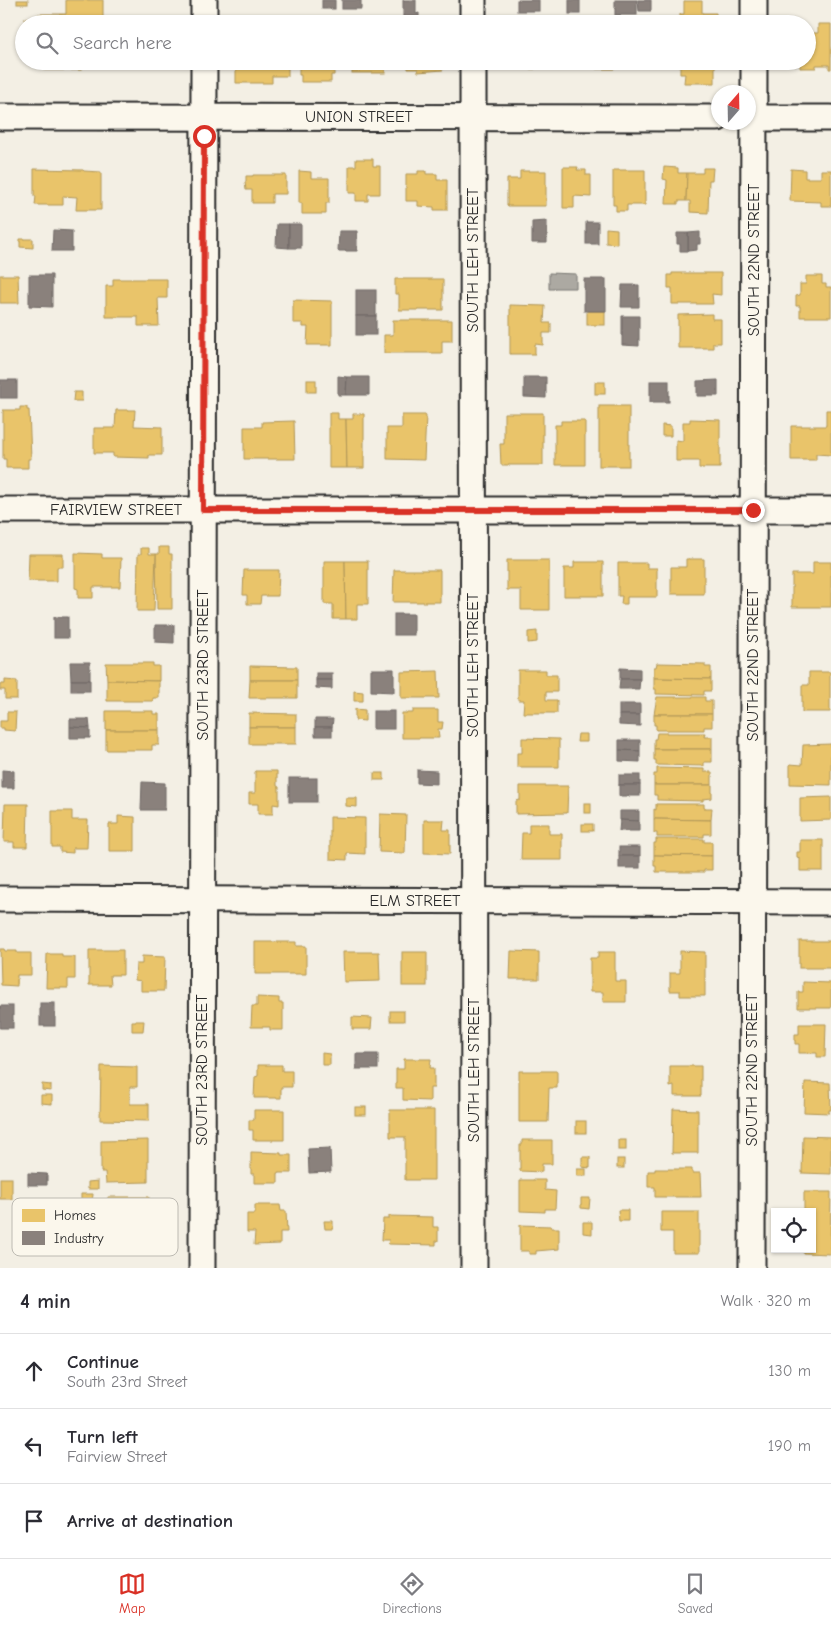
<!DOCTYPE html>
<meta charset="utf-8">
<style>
:root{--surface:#fff;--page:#f2f2f3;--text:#2b2b33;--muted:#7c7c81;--line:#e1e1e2;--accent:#d93025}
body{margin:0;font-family:"Comic Neue",sans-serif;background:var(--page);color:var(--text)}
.controls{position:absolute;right:15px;bottom:15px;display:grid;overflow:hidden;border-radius:0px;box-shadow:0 1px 4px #0004}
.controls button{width:45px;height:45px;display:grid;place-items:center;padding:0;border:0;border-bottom:1px solid var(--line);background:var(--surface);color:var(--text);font:25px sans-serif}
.compass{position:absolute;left:711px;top:85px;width:45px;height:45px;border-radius:50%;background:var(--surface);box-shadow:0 1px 4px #0004;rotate:20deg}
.stop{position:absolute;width:15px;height:15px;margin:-11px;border:4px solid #d93025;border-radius:50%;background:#fff}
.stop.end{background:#d93025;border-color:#fff;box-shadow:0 1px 5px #0008}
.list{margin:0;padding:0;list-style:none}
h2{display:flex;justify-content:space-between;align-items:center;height:65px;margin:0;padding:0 20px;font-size:21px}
h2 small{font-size:16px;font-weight:400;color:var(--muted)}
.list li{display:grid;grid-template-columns:32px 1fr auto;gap:15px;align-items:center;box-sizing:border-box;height:75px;padding:0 20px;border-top:1px solid var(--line)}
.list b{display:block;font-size:19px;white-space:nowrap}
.list p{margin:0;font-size:16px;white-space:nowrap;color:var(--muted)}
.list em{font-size:16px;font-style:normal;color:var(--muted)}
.icon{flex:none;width:28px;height:28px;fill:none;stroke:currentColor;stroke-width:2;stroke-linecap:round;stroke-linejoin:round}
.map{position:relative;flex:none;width:831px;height:1268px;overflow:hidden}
.search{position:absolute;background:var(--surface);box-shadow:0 1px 4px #0004;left:15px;right:15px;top:15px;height:55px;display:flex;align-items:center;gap:12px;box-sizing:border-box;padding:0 18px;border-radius:28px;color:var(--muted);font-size:19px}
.sheet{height:290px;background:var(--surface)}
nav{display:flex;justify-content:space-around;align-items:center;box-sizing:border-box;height:70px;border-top:1px solid var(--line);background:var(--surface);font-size:14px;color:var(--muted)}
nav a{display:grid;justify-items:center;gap:2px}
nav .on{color:var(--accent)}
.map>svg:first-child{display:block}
</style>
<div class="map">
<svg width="831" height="1268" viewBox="0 0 831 1268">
<rect width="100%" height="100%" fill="#f3efe4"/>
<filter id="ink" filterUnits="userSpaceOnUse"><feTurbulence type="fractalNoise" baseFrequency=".02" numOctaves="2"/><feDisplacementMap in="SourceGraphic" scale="10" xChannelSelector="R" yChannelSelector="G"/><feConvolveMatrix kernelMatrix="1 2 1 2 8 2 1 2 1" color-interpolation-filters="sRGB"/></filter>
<g filter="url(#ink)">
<!-- water -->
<polygon fill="#aca9a2" stroke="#787772" points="549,273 576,274 576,288 554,288 554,289 549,289"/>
<!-- homes -->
<g fill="#e9c46a" stroke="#b09657">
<rect x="17" y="0" width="11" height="4"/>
<polygon points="66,0 103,0 103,24 25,24 25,18 38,18 38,14 66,14"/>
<polygon points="684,1 702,1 702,13 716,13 716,24 680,24 680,14 684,14"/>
<rect x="249" y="16" width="19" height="8"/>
<polygon points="818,24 831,24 831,69 829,69 829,65 816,65 816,68 800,68 800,61 807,61 807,33 818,33"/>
<rect x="44" y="61" width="37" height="9"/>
<polygon points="236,61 288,61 288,76 272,76 272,83 236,83"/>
<polygon points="299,61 334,61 334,75 331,75 331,82 301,82 301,75 299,75"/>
<rect x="352" y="61" width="33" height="12"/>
<polygon points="408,61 443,61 443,70 418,72 418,69 408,69"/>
<polygon points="510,61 535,61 535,69 517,69 517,65 510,65"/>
<polygon points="550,61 578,61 578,65 567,65 567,70 558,69 558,66 550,66"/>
<polygon points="596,61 630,61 630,64 614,64 614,69 596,69"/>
<polygon points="680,61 715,61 715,83 684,83 685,74 680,74"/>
<polygon points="356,159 373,159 373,166 380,166 380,194 368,194 368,201 356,201 356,193 349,193 349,166 356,166"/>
<polygon points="563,167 578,167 577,170 586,170 586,175 591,175 591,197 574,196 574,208 563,208"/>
<polygon points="664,167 678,168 678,173 687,173 686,201 678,201 678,204 666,204 667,180 663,179"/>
<polygon points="703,168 713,168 712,180 709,180 708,213 690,212 690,201 686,201 687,173 703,173"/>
<polygon points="34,169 83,170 84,171 101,172 101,210 76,210 77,197 63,196 63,205 35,205 36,196 34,196"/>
<polygon points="791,169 805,170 805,178 821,178 821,170 831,170 831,206 821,206 821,202 790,201"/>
<polygon points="613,170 645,170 645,205 627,205 627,211 616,211 616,205 613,205"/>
<polygon points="299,171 311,172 311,178 329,178 329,203 326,203 326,214 302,214 302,203 299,203"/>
<polygon points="418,171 426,171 426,174 437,174 437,180 447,180 447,210 434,210 434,207 418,206 418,201 406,201 406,174 418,174"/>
<polygon points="520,171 546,171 546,206 507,206 507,179 520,179"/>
<polygon points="253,175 286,175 286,194 272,194 272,203 252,203 252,190 246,190 245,182 246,182 246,176 253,176"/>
<polygon points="606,228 617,229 617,244 606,243"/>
<polygon points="20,239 33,239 33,248 20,247"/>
<polygon points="672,273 721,273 721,295 712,294 713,304 672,304 672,288 668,288 668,275 672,275"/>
<polygon points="0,275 18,275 19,303 0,303"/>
<polygon points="806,276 822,276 822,284 826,284 826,287 831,287 831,317 800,317 800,306 796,306 796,296 800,295 800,284 806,284"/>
<polygon points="113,279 167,279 167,298 158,298 159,326 138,326 138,317 106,317 106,286 113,286"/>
<polygon points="395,279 443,279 443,310 399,310 399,294 395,294"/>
<polygon points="293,300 332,301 332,345 307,345 308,327 303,327 303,323 293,323"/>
<polygon points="510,305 545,306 544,323 551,323 551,333 543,333 543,345 535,344 535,354 510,354"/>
<rect x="587" y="311" width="18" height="14"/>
<polygon points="712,314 712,319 721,319 721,343 713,343 713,348 678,348 678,315"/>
<polygon points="393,320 452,320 452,341 442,341 442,353 384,353 384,335 393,335"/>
<rect x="307" y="380" width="9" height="12"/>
<rect x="595" y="382" width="10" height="12"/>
<polygon points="74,392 82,392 82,401 73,401"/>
<rect x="599" y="406" width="30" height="60"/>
<polygon points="20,407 27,407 27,410 29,410 31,459 28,459 28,468 6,468 6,459 3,459 3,410 20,410"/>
<polygon points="116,410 135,410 134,426 162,427 162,455 149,455 149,458 113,457 113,453 94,453 94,428 115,428"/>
<polygon points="826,410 831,410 831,455 816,454 816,460 791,460 791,426 826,426"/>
<polygon points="329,413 338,413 338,419 346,419 347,468 329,468"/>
<polygon points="504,413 543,413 543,465 501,465 500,444 504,444"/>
<polygon points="353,414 364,414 364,468 347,468 346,419 353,419"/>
<polygon points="402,415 426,415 424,460 387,459 387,428 402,428"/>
<polygon points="690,419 720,420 720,468 699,468 699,461 676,461 676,440 683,441 683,422 690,422"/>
<polygon points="294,421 295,459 244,459 244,427 262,427 262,422"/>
<polygon points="561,421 585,421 585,465 555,465 555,425 561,425"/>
<polygon points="662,425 671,426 671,436 662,436"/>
<polygon points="159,547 169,547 169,554 172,554 172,609 157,609 156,554 159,554"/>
<polygon points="141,548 149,548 149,554 156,554 154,611 137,611 138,554 141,554"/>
<polygon points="75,553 102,554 102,558 121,558 120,587 93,587 93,598 78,598 78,589 75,588"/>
<polygon points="29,554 63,554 63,567 57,567 57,581 28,581"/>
<polygon points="686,559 704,559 704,594 671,594 671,567 686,567"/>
<polygon points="507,560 549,560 549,610 521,610 521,590 507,590"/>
<polygon points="324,561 345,561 346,619 333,619 333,604 324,604"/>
<polygon points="345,561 368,561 368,604 357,604 357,619 346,619"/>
<polygon points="574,562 603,562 603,596 564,596 564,568 574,568"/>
<polygon points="813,562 831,562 831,607 792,607 792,574 813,574"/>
<polygon points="618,563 647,563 647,568 657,568 657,597 627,597 627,604 621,604 622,596 618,596"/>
<polygon points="244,570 279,570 278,596 261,596 260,604 247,604 247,595 243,595"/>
<polygon points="394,570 440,570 440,602 393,602"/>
<polygon points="537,631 537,642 528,643 528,632"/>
<polygon points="106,663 153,663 153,666 159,666 159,681 107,680"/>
<polygon points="657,663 705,664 705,667 711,667 711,679 654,678 654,667 656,667"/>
<polygon points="250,666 297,667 297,680 250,680"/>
<polygon points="518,670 546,670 546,675 557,675 557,692 546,692 546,700 557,700 557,713 523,713 524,700 518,700"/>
<polygon points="438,671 439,698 401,698 401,672"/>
<polygon points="809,672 830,672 830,712 802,712 802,685 809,685"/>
<polygon points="654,678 711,679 711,691 704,691 704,695 656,694 656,689 654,689"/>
<polygon points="5,680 17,681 17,699 5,699 5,690 0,690 0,684 5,684"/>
<polygon points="107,680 159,681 159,698 153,698 153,701 107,701"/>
<polygon points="250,680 297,680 297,698 249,698"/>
<polygon points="354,691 363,692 363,701 354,701"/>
<polygon points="657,697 705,697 705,701 712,701 712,714 654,714"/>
<polygon points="355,709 365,710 365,721 355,720"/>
<polygon points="413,710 438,710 438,722 443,722 442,729 438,729 439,738 402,738 402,713 413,713"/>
<polygon points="106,711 153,711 153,714 159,714 159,730 106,730"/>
<polygon points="7,712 16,712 15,731 4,730 4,728 0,728 0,721 7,721"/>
<polygon points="249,713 296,714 296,727 249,727"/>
<polygon points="654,714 712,714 712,727 704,727 704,730 656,730 656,725 654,725"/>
<rect x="249" y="727" width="47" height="17"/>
<polygon points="106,730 159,730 159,745 152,745 152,750 106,750"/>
<polygon points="657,733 705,733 704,737 712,737 712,749 654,749 654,739 656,739"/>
<polygon points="578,734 587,734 587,742 577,742"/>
<polygon points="522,738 559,739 559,767 517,767 517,753 522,753"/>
<polygon points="831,744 831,785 790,784 790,764 802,765 803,745"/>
<polygon points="654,749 712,749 712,762 704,762 704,766 656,765 656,760 654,760"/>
<polygon points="657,768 704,769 704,772 712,772 712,785 654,785 654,774 657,774"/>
<polygon points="255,771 277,771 277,786 279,787 279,805 273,804 273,814 258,814 258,804 249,804 249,793 255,793"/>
<rect x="374" y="773" width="10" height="7"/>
<polygon points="654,785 712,785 712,798 703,799 703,801 657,800 657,795 654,795"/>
<polygon points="520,786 568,786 567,813 516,814 516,801 520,800"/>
<polygon points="831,797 831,820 800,821 800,798"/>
<polygon points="346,798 357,798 357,807 346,806"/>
<rect x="584" y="803" width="7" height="10"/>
<polygon points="5,804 28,804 27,847 14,847 14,842 4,842"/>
<polygon points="656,804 704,804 704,808 712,808 711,820 654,819 654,809 656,810"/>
<polygon points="52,811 72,811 72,820 88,820 87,848 73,848 73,853 60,852 60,847 52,847"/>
<polygon points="380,814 406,815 405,853 379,852"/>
<polygon points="118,816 135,817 135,851 109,851 109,824 118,824"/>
<polygon points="330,817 365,818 365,854 347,853 347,860 330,859"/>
<polygon points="654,819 711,820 711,834 704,834 704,837 657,837 657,833 654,833"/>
<polygon points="424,820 444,820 443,830 450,830 450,854 424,853"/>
<polygon points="529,824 549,824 549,834 562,834 562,860 521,860 522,833 529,833"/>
<rect x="582" y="824" width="11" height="7"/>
<polygon points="656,839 704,839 704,842 712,842 712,856 654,855 654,843 656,843"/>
<polygon points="800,840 823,840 823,871 800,871 800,858 797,857 797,852 800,852"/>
<polygon points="654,855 712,856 712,870 704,870 704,872 656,872 656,866 654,866"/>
<rect x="799" y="941" width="32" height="27"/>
<polygon points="255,942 296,942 296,946 306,946 306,974 255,974"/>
<polygon points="0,949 4,949 5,951 17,951 17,953 31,953 31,975 17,975 17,986 1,985"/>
<polygon points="89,950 123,950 123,975 110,975 111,985 89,985"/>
<polygon points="511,951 539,952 539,979 510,979"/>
<polygon points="680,951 705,952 705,996 680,996 680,991 670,991 670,973 680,973"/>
<polygon points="343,952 379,952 380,981 344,982"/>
<rect x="402" y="952" width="25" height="34"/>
<polygon points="598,952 615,952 615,981 626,981 626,1002 603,1002 603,992 590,992 590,958 598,958"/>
<polygon points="47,954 62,954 62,957 75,957 75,979 68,979 68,988 46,988"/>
<polygon points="142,956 165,957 164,991 141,991 141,981 135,980 136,964 142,964"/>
<polygon points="803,982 831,983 831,1008 798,1008 798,992 803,992"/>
<polygon points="257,997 279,998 279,1003 283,1003 283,1030 270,1030 270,1027 251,1027 252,1006 257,1006"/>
<rect x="390" y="1011" width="14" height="10"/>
<polygon points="352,1017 372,1018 371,1029 352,1029"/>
<polygon points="132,1021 144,1021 143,1031 132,1031"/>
<polygon points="799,1024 826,1024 825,1057 817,1057 817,1053 799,1053 799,1044 795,1044 795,1034 799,1034"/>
<polygon points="322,1053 330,1054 330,1065 322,1065"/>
<polygon points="404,1059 431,1059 430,1068 434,1068 434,1088 430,1088 430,1101 403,1100 403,1088 396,1088 396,1069 404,1069"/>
<polygon points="258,1065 282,1065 282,1071 292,1071 292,1087 281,1087 281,1098 254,1098 255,1077 258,1076"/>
<polygon points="101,1066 137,1067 137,1087 130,1087 130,1104 149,1104 149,1121 100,1120"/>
<polygon points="670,1066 701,1066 701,1096 674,1096 674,1086 670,1087"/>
<polygon points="519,1071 557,1071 557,1088 549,1088 548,1122 519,1122"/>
<polygon points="805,1082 830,1083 831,1110 829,1110 829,1113 804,1112"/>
<polygon points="42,1084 51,1085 51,1091 42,1090"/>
<polygon points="41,1095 52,1095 52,1104 41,1103"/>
<rect x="355" y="1107" width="11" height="8"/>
<polygon points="673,1109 698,1110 698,1153 672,1153"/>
<polygon points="254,1110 284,1110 284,1140 253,1140 253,1130 249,1130 249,1120 254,1120"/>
<polygon points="390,1110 434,1110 434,1180 405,1180 405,1137 390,1137"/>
<rect x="576" y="1121" width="10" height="12"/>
<polygon points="803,1136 831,1137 831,1174 802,1173"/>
<polygon points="148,1140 148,1182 106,1183 105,1172 101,1172 101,1141"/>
<polygon points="522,1140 552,1140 552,1164 542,1164 542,1172 520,1171 520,1145 522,1145"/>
<rect x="618" y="1140" width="8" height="10"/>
<polygon points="251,1152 281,1153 281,1155 291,1155 291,1173 278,1173 278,1183 254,1183 254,1174 251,1174"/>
<polygon points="582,1157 590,1157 590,1168 582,1167"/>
<rect x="617" y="1159" width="7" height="9"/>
<rect x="577" y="1169" width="9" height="7"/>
<polygon points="655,1169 692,1169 692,1173 700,1173 701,1197 655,1197 655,1187 648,1187 648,1171 655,1171"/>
<rect x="0" y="1178" width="12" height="21"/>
<polygon points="520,1180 545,1180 545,1190 556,1191 555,1209 545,1209 545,1212 520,1211"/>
<polygon points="98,1181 98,1189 88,1189 88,1182"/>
<polygon points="804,1192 831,1192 830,1254 803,1253 803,1249 812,1249 812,1212 804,1212"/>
<polygon points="81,1194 93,1194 92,1203 81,1203"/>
<polygon points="108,1197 149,1197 148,1211 145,1211 144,1237 107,1237"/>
<polygon points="581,1198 590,1198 589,1209 581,1208"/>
<polygon points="255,1205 280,1205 281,1211 286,1211 287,1232 280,1232 280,1244 254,1245 255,1232 247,1232 247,1214 255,1214"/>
<polygon points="618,1210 628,1210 628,1221 619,1221"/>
<polygon points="661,1212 699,1212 699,1253 673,1253 673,1232 661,1232"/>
<polygon points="389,1216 433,1217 433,1227 438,1227 438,1241 436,1241 436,1245 388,1244 389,1240 382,1240 383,1219 389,1219"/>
<polygon points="324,1221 333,1221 333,1229 325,1229"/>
<polygon points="583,1222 592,1222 592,1234 583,1233"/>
<polygon points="520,1225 551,1226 551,1228 559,1228 559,1249 536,1251 536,1254 529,1254 529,1251 520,1251"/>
</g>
<!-- industry -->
<g fill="#8a817c" stroke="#6e6764">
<rect x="322" y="0" width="13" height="9"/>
<rect x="342" y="0" width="19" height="9"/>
<polygon points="403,0 416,0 416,14 419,13 419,19 416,19 416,20 403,20"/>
<rect x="517" y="0" width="22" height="11"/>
<rect x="569" y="0" width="11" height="14"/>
<rect x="615" y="0" width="22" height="15"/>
<polygon points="638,0 651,0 651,11 639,11"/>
<polygon points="547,221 547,243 532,243 532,222"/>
<rect x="586" y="222" width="12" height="22"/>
<polygon points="277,224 289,224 289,248 276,247"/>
<rect x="289" y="224" width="12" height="24"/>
<polygon points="53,230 72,231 72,251 52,251"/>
<polygon points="339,231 357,231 357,251 338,251"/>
<polygon points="700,232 700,244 697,244 697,250 688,251 688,233"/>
<polygon points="677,233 688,233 688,251 680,251 680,244 677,244"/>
<polygon points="29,275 52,275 52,307 29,306"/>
<rect x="584" y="279" width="22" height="32"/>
<polygon points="622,285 639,285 639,307 621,307"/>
<rect x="356" y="290" width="20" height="26"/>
<rect x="356" y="316" width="20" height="19"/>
<polygon points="622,316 639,316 639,346 622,345"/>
<polygon points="338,376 347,377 346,395 338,395"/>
<polygon points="347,377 369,377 369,395 346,395"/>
<polygon points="524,377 546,377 546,398 524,397"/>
<rect x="0" y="380" width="17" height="18"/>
<polygon points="718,380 718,396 697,396 697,381"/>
<rect x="650" y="381" width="19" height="21"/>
<rect x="394" y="614" width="20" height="21"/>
<rect x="54" y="617" width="14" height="21"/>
<polygon points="155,625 174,625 174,643 155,642"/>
<polygon points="70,662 90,662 90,680 71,680"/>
<polygon points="620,668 640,669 640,679 620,679"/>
<polygon points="371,669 394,669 394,692 371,691"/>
<rect x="316" y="673" width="16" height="7"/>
<polygon points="620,679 640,679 639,689 619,689"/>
<rect x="71" y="680" width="19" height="11"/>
<polygon points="316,680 332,680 332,689 316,688"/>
<rect x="619" y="704" width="21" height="11"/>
<rect x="373" y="711" width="21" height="18"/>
<polygon points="619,715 640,715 640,726 619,725"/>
<polygon points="70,719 89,719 90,728 70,727"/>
<polygon points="315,719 333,719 332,727 315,727"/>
<polygon points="70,727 90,728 90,738 70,738"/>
<rect x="315" y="727" width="17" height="9"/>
<polygon points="619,740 640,740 640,751 619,750"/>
<polygon points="619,750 640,751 640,762 619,761"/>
<polygon points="2,770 14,771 14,788 2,788"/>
<polygon points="417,770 437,771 437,784 417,783"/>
<rect x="619" y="775" width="21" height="10"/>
<rect x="289" y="778" width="28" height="24"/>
<polygon points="142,782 165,783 165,810 141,810"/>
<rect x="619" y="785" width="21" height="11"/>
<polygon points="620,811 639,811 639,821 620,820"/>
<polygon points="620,820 639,821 639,831 619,831"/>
<rect x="619" y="847" width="21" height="9"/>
<rect x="619" y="856" width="21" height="12"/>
<rect x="40" y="1003" width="15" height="23"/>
<rect x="0" y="1006" width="13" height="22"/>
<rect x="356" y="1054" width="22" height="15"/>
<polygon points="330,1148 331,1172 309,1173 308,1149"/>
<polygon points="28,1173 47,1174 47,1185 28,1185"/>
</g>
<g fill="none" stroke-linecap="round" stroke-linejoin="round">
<defs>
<g id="minor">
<polyline points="473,0 473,24"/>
<polyline points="754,0 754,24"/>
<polyline points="204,24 204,0"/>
<polyline points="473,61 474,1268"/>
<polyline points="0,117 718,118"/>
<polyline points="748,118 831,118"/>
<polyline points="0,510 831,510"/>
<polyline points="0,899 831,902"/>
<polyline points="202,1268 204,61"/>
<polyline points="752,1268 754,61"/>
</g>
</defs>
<!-- minor casing -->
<use href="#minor" stroke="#2b2b2b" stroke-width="29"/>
<!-- minor -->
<use href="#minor" stroke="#fbf7ec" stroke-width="25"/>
</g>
</g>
<g fill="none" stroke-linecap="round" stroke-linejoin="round" filter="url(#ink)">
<!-- route -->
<polyline stroke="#d93025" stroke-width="6" points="204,136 203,510 753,510"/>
</g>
<g text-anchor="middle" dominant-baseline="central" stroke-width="5" stroke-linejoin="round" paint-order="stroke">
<!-- street labels -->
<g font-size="16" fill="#2b2b2b" stroke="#fbf7ec">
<text x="359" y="117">UNION STREET</text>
<text transform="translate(473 260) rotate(-90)">SOUTH LEH STREET</text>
<text transform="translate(754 260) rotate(-90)">SOUTH 22ND STREET</text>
<text x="116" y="510">FAIRVIEW STREET</text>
<text transform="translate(203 665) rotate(-90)">SOUTH 23RD STREET</text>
<text transform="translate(473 665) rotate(-90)">SOUTH LEH STREET</text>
<text transform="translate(753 665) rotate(-90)">SOUTH 22ND STREET</text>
<text x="415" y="901">ELM STREET</text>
<text transform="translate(202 1070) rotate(-90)">SOUTH 23RD STREET</text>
<text transform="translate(474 1070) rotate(-90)">SOUTH LEH STREET</text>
<text transform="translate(752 1070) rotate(-90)">SOUTH 22ND STREET</text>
</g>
</g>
<!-- legend -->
<rect x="12" y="1198" width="166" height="58" rx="8" fill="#fbf7ec" stroke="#bdbab2" stroke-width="1"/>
<rect x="22" y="1209" width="23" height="13" fill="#e9c46a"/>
<rect x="22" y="1231" width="23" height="14" fill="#8a817c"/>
<g font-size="14" fill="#2b2b2b">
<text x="54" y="1220">Homes</text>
<text x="54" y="1243">Industry</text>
</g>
</svg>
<div class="controls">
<button><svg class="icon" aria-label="locate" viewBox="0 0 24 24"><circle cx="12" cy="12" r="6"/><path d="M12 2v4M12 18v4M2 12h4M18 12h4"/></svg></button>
</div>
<svg class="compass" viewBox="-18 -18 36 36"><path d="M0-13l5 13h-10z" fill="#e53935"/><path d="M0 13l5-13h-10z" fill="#7c7c81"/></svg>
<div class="stop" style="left:204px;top:136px"></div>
<div class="stop end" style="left:753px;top:510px"></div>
<div class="search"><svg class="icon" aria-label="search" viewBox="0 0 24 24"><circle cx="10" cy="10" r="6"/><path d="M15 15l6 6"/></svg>Search here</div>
</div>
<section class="sheet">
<h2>4 min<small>Walk · 320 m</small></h2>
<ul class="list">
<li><svg class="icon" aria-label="ahead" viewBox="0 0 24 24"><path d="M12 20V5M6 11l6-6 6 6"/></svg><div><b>Continue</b><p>South 23rd Street</p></div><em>130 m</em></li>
<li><svg class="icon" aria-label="left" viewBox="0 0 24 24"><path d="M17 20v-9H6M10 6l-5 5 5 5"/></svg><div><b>Turn left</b><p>Fairview Street</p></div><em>190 m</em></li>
<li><svg class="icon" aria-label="arrive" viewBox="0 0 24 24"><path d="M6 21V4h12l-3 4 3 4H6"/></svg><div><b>Arrive at destination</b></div></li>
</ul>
</section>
<nav>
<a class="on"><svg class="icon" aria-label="map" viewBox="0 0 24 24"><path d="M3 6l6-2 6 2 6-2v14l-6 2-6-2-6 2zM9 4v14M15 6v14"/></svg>Map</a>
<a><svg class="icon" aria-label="directions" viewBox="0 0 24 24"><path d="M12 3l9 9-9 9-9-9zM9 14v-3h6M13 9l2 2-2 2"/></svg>Directions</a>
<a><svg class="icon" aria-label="saved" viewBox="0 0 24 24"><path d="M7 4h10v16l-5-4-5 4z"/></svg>Saved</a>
</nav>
